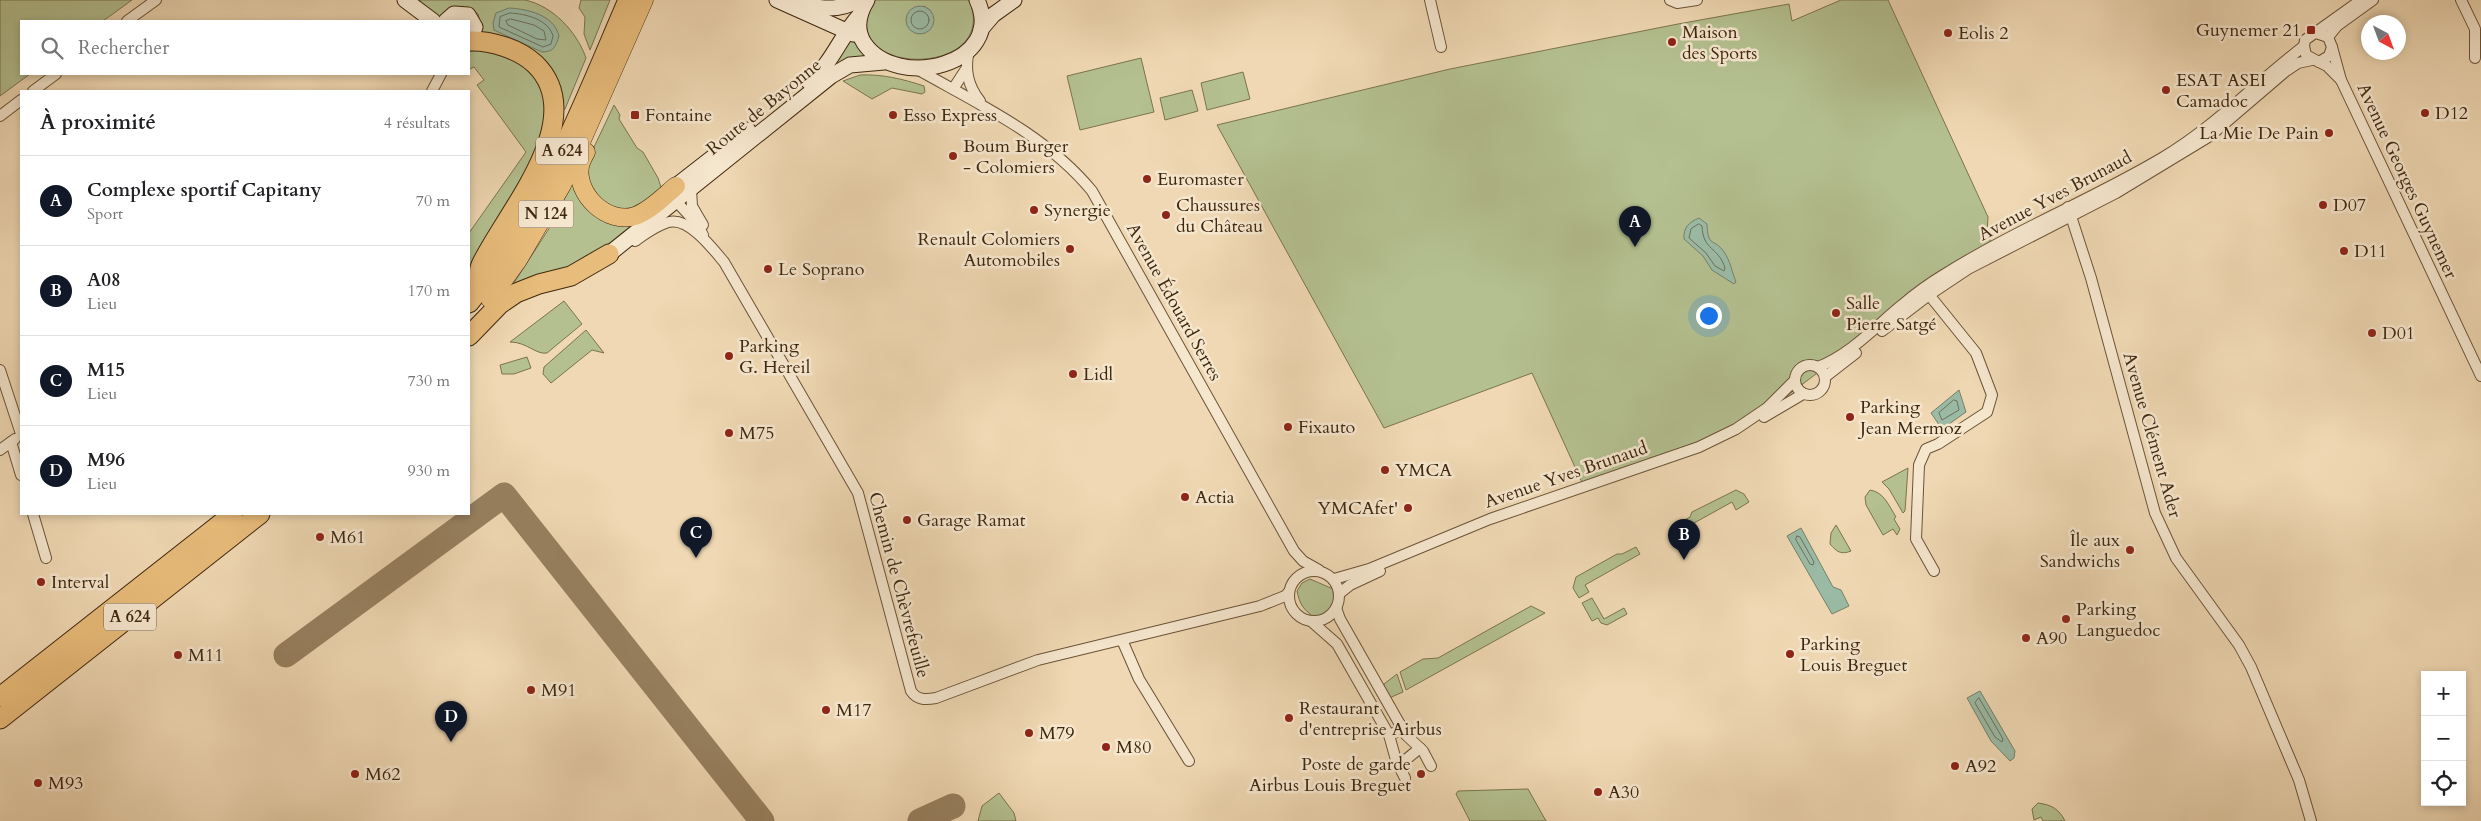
<!DOCTYPE html>
<html lang="fr">
<meta charset="utf-8">
<style>
:root{--surface:#fff;--page:#f6f6f6;--text:#202124;--muted:#757577;--line:#e0e0e0;--accent:#111827}
body{margin:0;font-family:Cardo,serif;background:var(--page);color:var(--text)}
.controls{position:absolute;right:15px;bottom:15px;display:grid;overflow:hidden;border-radius:0px;box-shadow:0 2px 8px #0003}
.controls button{width:45px;height:45px;display:grid;place-items:center;padding:0;border:0;border-bottom:1px solid var(--line);background:var(--surface);color:var(--text);font:25px sans-serif}
.compass{position:absolute;left:2361px;top:15px;width:45px;height:45px;border-radius:50%;background:var(--surface);box-shadow:0 2px 8px #0003;rotate:139deg}
.you{position:absolute;left:1708px;top:315px;width:18px;height:18px;margin:-12px;border:4px solid #fff;border-radius:50%;background:#1a73e8;box-shadow:0 0 0 8px #1a73e833}
.badge{display:grid;place-items:center;width:32px;height:32px;border-radius:50%;background:var(--accent);color:#fff;font-size:16px;font-weight:700}
.pin{position:absolute;translate:-50% -41px;filter:drop-shadow(0 1px 2px #0008)}
.pin::after{content:'';position:absolute;top:26px;width:18px;height:15px;background:inherit;clip-path:polygon(0 0,100% 0,50% 100%)}
.list{margin:0;padding:0;list-style:none}
h2{display:flex;justify-content:space-between;align-items:center;height:65px;margin:0;padding:0 20px;font-size:21px}
h2 small{font-size:16px;font-weight:400;color:var(--muted)}
.list li{display:grid;grid-template-columns:32px 1fr auto;gap:15px;align-items:center;box-sizing:border-box;height:90px;padding:0 20px;border-top:1px solid var(--line)}
.list b{display:block;font-size:19px;white-space:nowrap}
.list p{margin:0;font-size:16px;white-space:nowrap;color:var(--muted)}
.list em{font-size:16px;font-style:normal;color:var(--muted)}
.icon{flex:none;width:28px;height:28px;fill:none;stroke:currentColor;stroke-width:2;stroke-linecap:round;stroke-linejoin:round}
.map{position:relative;flex:none;width:2481px;height:821px;overflow:hidden}
.search{position:absolute;background:var(--surface);box-shadow:0 2px 8px #0003;left:20px;top:20px;width:450px;height:55px;display:flex;align-items:center;gap:12px;box-sizing:border-box;padding:0 18px;border-radius:0px;color:var(--muted);font-size:19px}
.panel{position:absolute;background:var(--surface);box-shadow:0 2px 8px #0003;left:20px;top:90px;width:450px;height:425px;border-radius:0px}
.map>svg:first-child{display:block}
</style>
<div class="map">
<svg width="2481" height="821" viewBox="0 0 2481 821">
<rect width="100%" height="100%" fill="#efd8b3"/>
<filter id="stains"><feTurbulence type="fractalNoise" baseFrequency=".004" numOctaves="4"/><feColorMatrix values="0 0 0 0 .2 0 0 0 0 .09 0 0 0 0 .02 0 0 0 .5 -.17"/></filter>
<radialGradient id="worn" r=".72"><stop offset=".6" stop-color="#630" stop-opacity="0"/><stop offset="1" stop-color="#630" stop-opacity=".3"/></radialGradient>
<!-- green -->
<g fill="#b4c090" stroke="#7a744f" fill-rule="evenodd">
<polygon points="0,0 132,0 103,21 21,21 21,74 30,74 0,96"/>
<path d="M 413,0 L 525,0 C 553,6 577,32 586,58 L 565,109 L 560,109 L 556,87 L 479,35 L 481,27 L 478,14 C 461,4 453,2 439,19 Z"/>
<polygon points="581,0 610,0 590,50 584,34 585,17 579,8"/>
<path d="M 873,0 L 969,0 C 1000,73 857,78 867,18 C 868,12 871,6 873,0 ZM 924,6 L 930,10 L 918,34 L 908,27 Z"/>
<polygon points="1841,0 1888,0 1988,217 1987,233 1991,242 1739,432 1585,489 1532,373 1384,428 1217,125 1450,69 1678,24 1789,4 1792,21"/>
<polygon points="851,39 867,56 836,66 834,64"/>
<polygon points="485,47 525,66 544,87 547,107 536,153 469,269 469,233 526,152 477,85 484,80 474,67 470,69 469,67 469,52"/>
<polygon points="1141,58 1154,112 1080,130 1067,76"/>
<polygon points="1243,72 1250,99 1207,110 1201,83"/>
<path d="M 860,75 C 882,74 903,79 924,86 L 925,92 L 922,94 L 892,88 L 872,99 L 843,81 Z"/>
<polygon points="1192,90 1198,111 1165,120 1160,98"/>
<polygon points="614,105 620,115 619,119 637,148 643,152 658,178 663,193 631,212 605,205 589,187 586,164"/>
<polygon points="575,178 588,203 650,215 616,242 572,268 510,289 550,227"/>
<path d="M 564,301 L 582,324 L 547,353 C 536,355 527,342 510,342 Z"/>
<polygon points="586,330 604,353 592,350 551,383 543,374 544,367"/>
<polygon points="527,357 531,368 514,374 502,374 500,365"/>
<polygon points="1908,468 1905,511 1903,513 1889,489 1882,482"/>
<polygon points="1736,490 1744,494 1749,502 1736,510 1732,502 1676,533 1673,527 1690,517 1692,512"/>
<path d="M 1870,490 C 1884,492 1889,506 1896,517 L 1894,519 L 1900,529 L 1897,535 L 1893,529 L 1883,535 L 1866,505 L 1865,497 Z"/>
<path d="M 1836,525 L 1851,551 C 1841,555 1837,552 1830,544 L 1831,533 Z"/>
<polygon points="1636,547 1640,554 1585,585 1589,592 1579,598 1573,588 1576,577 1617,554 1622,554"/>
<path d="M 1310,579 L 1333,589 L 1334,605 L 1330,607 L 1330,611 L 1326,614 L 1315,618 C 1303,609 1300,605 1297,591 L 1302,583 Z"/>
<polygon points="1592,598 1604,619 1624,608 1627,614 1607,625 1601,623 1598,618 1592,621 1582,603"/>
<polygon points="1531,606 1545,613 1406,690 1400,672 1423,659 1438,658"/>
<polygon points="1397,674 1403,692 1387,699 1383,690 1384,684"/>
<polygon points="1528,789 1546,821 1470,821 1456,794 1458,791"/>
<polygon points="999,793 1014,813 1016,821 978,821 982,806"/>
<path d="M 2038,803 C 2052,805 2059,809 2065,821 L 2043,821 L 2041,817 L 2034,820 L 2032,809 Z"/>
</g>
<!-- water -->
<g fill="#9bbba6" stroke="#768069">
<circle cx="920" cy="20" r="14"/>
<path d="M 509,8 C 528,9 554,15 559,36 C 556,46 554,52 542,52 L 494,30 L 493,23 L 496,13 Z"/>
<path d="M 1699,218 L 1707,224 C 1708,249 1714,237 1724,252 C 1730,260 1732,272 1736,282 L 1734,284 L 1712,270 L 1703,256 L 1684,239 C 1683,228 1689,222 1699,218 Z"/>
<polygon points="1959,390 1966,412 1942,429 1931,413"/>
<polygon points="1801,528 1833,587 1841,590 1849,606 1832,614 1787,536"/>
<polygon points="1980,691 2015,751 2014,758 2010,761 1991,741 1967,698"/>
</g>
<g fill="none" stroke-linecap="round" stroke-linejoin="round">
<!-- shore -->
<g stroke="#6d715a" stroke-width="1">
<circle cx="920" cy="20" r="9"/>
<path d="M 510,13 C 526,14 548,19 553,36 L 551,44 L 543,47 L 499,27 L 500,17 Z"/>
<polygon points="511,19 534,25 544,31 546,40 537,39 508,25 506,21"/>
<path d="M 1699,224 L 1702,226 C 1703,251 1718,246 1725,268 L 1724,271 L 1715,266 L 1706,253 L 1689,238 L 1691,229 Z"/>
<polygon points="1954,400 1957,401 1959,410 1942,420 1939,413"/>
<polygon points="1797,536 1800,537 1814,562 1813,565 1810,564 1796,540"/>
<polygon points="1979,698 2003,739 2002,742 1995,737 1975,703"/>
</g>
<!-- taxiway -->
<g stroke="#978060" stroke-width="25">
<polyline points="286,655 504,495 762,821"/>
<polyline points="920,821 953,806"/>
</g>
<defs>
<g id="minor">
<polyline points="1430,0 1441,47"/>
<polyline points="1670,0 1677,3 1697,0"/>
<polyline points="2461,0 2475,29 2475,58"/>
<polyline points="127,21 156,0"/>
<polyline points="2316,33 2328,37 2332,47 2329,56 2319,62 2306,55 2304,46 2305,40 2361,0"/>
<polyline points="2328,37 2337,26 2373,0"/>
<polyline points="2332,47 2341,80 2481,376"/>
<path d="M 969,51 C 964,70 968,86 980,101"/>
<polyline points="2319,62 2327,66 2341,80"/>
<path d="M 915,68 C 978,104 1045,134 1092,191 L 1294,551 L 1303,561 L 1319,570"/>
<polyline points="953,89 966,69"/>
<polyline points="33,91 56,74"/>
<polyline points="432,91 441,74"/>
<polyline points="0,116 21,100"/>
<polyline points="691,189 692,206 703,225"/>
<polyline points="678,195 676,201 697,224 703,235"/>
<polyline points="2068,207 2091,278 2155,513 2176,558 2239,645 2251,667 2299,780 2311,821"/>
<path d="M 635,241 C 645,234 657,225 669,222 C 689,217 713,249 724,262 L 858,493 L 911,691 C 917,700 925,700 936,698 L 1038,660 L 1260,606 L 1285,596 L 1289,592"/>
<polyline points="1926,291 1976,353 1992,395 1987,412 1938,444 1926,449 1919,465 1916,539 1934,571"/>
<polyline points="1882,331 1929,295 1968,269 2116,193 2210,136 2286,71 2298,63 2312,60"/>
<circle cx="1810" cy="380" r="15"/>
<path d="M 1818,367 C 1851,354 1875,327 1902,305 C 1916,293 1930,283 1945,274 C 2015,230 2091,200 2162,158 C 2214,127 2256,83 2304,46"/>
<polyline points="0,370 21,434"/>
<polyline points="1825,377 1856,353"/>
<polyline points="1764,417 1803,394"/>
<polyline points="11,442 21,475"/>
<polyline points="0,450 15,439"/>
<polyline points="33,514 46,558"/>
<circle cx="1314" cy="596" r="25"/>
<polyline points="1334,579 1369,569 1490,519 1699,447 1736,429 1767,408 1795,380"/>
<polyline points="1340,593 1350,585 1380,571"/>
<polyline points="1336,608 1340,619 1406,735 1423,751 1431,766"/>
<polyline points="1311,621 1337,644 1389,735 1399,731 1400,724"/>
<polyline points="1122,640 1139,679 1189,761"/>
<polyline points="1389,735 1396,760 1405,778"/>
<polyline points="1398,766 1420,748"/>
</g>
<g id="secondary">
<polyline points="405,0 433,21"/>
<polyline points="777,0 853,34"/>
<path d="M 867,0 C 859,13 855,29 864,43 C 897,92 1007,64 977,0"/>
<path d="M 801,3 C 821,10 840,11 859,0"/>
<polyline points="446,21 454,14 468,15 475,27 469,40"/>
<polyline points="981,29 993,15 1014,0"/>
<path d="M 809,82 C 832,64 840,37 859,16"/>
<polyline points="676,186 748,130"/>
<polyline points="609,254 831,76 850,65 884,62"/>
</g>
<g id="trunk">
<path d="M 586,152 C 584,156 581,161 580,166 C 575,194 607,225 635,216 C 650,211 664,196 676,186"/>
<polyline points="490,299 518,260 562,185 644,0"/>
</g>
<g id="motorway">
<path d="M 469,41 C 490,40 519,49 535,64 C 592,119 505,214 481,265 C 478,272 478,283 477,291"/>
<path d="M 469,303 C 542,214 583,104 628,0"/>
<polyline points="469,336 500,304 516,293 539,284 571,276 609,254"/>
<polyline points="0,697 233,514"/>
<polyline points="0,719 260,514"/>
</g>
</defs>
<!-- minor casing -->
<use href="#minor" stroke="#6b5337" stroke-width="12"/>
<!-- secondary casing -->
<use href="#secondary" stroke="#3f270e" stroke-width="17"/>
<!-- trunk casing -->
<use href="#trunk" stroke="#3f270e" stroke-width="19"/>
<!-- motorway casing -->
<use href="#motorway" stroke="#3f270e" stroke-width="21"/>
<!-- minor -->
<use href="#minor" stroke="#f5e6ce" stroke-width="10"/>
<!-- secondary -->
<use href="#secondary" stroke="#f5e6ce" stroke-width="15"/>
<!-- trunk -->
<use href="#trunk" stroke="#e8bc7a" stroke-width="18"/>
<!-- motorway -->
<use href="#motorway" stroke="#e8bc7a" stroke-width="19"/>
</g>
<!-- markers -->
<g fill="#8f2418" stroke="#f5e6ce" stroke-width="2">
<rect x="2306" y="25" width="10" height="10" rx="2.5"/>
<circle cx="1948" cy="33" r="5"/>
<circle cx="1672" cy="42" r="5"/>
<circle cx="2166" cy="90" r="5"/>
<circle cx="2425" cy="113" r="5"/>
<rect x="630" y="110" width="10" height="10" rx="2.5"/>
<circle cx="893" cy="115" r="5"/>
<circle cx="2329" cy="133" r="5"/>
<circle cx="953" cy="156" r="5"/>
<circle cx="1147" cy="179" r="5"/>
<circle cx="2323" cy="205" r="5"/>
<circle cx="1034" cy="210" r="5"/>
<circle cx="1166" cy="215" r="5"/>
<circle cx="1070" cy="249" r="5"/>
<circle cx="2344" cy="251" r="5"/>
<circle cx="768" cy="269" r="5"/>
<circle cx="1836" cy="313" r="5"/>
<circle cx="2372" cy="333" r="5"/>
<circle cx="729" cy="356" r="5"/>
<circle cx="1073" cy="374" r="5"/>
<circle cx="1850" cy="417" r="5"/>
<circle cx="1288" cy="427" r="5"/>
<circle cx="729" cy="433" r="5"/>
<circle cx="1385" cy="470" r="5"/>
<circle cx="1185" cy="497" r="5"/>
<circle cx="1408" cy="508" r="5"/>
<circle cx="907" cy="520" r="5"/>
<circle cx="320" cy="537" r="5"/>
<circle cx="2130" cy="550" r="5"/>
<circle cx="41" cy="582" r="5"/>
<circle cx="2066" cy="619" r="5"/>
<circle cx="2026" cy="638" r="5"/>
<circle cx="1790" cy="654" r="5"/>
<circle cx="178" cy="655" r="5"/>
<circle cx="531" cy="690" r="5"/>
<circle cx="826" cy="710" r="5"/>
<circle cx="1289" cy="718" r="5"/>
<circle cx="1029" cy="733" r="5"/>
<circle cx="1106" cy="747" r="5"/>
<circle cx="1955" cy="766" r="5"/>
<circle cx="355" cy="774" r="5"/>
<circle cx="1421" cy="774" r="5"/>
<circle cx="38" cy="783" r="5"/>
<circle cx="1598" cy="792" r="5"/>
</g>
<g text-anchor="middle" dominant-baseline="central" stroke-width="5" stroke-linejoin="round" paint-order="stroke">
<!-- shield labels -->
<g fill="#f5e6ce" stroke="#766048" stroke-width="1">
<rect x="536" y="137.5" width="52" height="27" rx="4"/>
<rect x="518.5" y="200.5" width="55" height="27" rx="4"/>
<rect x="104" y="603.5" width="52" height="27" rx="4"/>
</g>
<g font-size="16" font-weight="bold" fill="#3f270e">
<text x="562" y="151">A 624</text>
<text x="546" y="214">N 124</text>
<text x="130" y="617">A 624</text>
</g>
<!-- poi labels -->
<g font-size="18" fill="#3f270e" stroke="#f5e6ce" text-anchor="start">
<text x="2301" y="30" text-anchor="end">Guynemer 21</text>
<text x="1682" y="32">Maison<tspan x="1682" dy="21">des Sports</tspan></text>
<text x="1958" y="33">Eolis 2</text>
<text x="2176" y="80">ESAT ASEI<tspan x="2176" dy="21">Camadoc</tspan></text>
<text x="2435" y="113">D12</text>
<text x="645" y="115">Fontaine</text>
<text x="903" y="115">Esso Express</text>
<text x="2319" y="133" text-anchor="end">La Mie De Pain</text>
<text x="963" y="146">Boum Burger<tspan x="963" dy="21">- Colomiers</tspan></text>
<text x="1157" y="179">Euromaster</text>
<text x="1176" y="205">Chaussures<tspan x="1176" dy="21">du Château</tspan></text>
<text x="2333" y="205">D07</text>
<text x="1044" y="210">Synergie</text>
<text x="1060" y="239" text-anchor="end">Renault Colomiers<tspan x="1060" dy="21">Automobiles</tspan></text>
<text x="2354" y="251">D11</text>
<text x="778" y="269">Le Soprano</text>
<text x="1846" y="303">Salle<tspan x="1846" dy="21">Pierre Satgé</tspan></text>
<text x="2382" y="333">D01</text>
<text x="739" y="346">Parking<tspan x="739" dy="21">G. Hereil</tspan></text>
<text x="1083" y="374">Lidl</text>
<text x="1860" y="407">Parking<tspan x="1860" dy="21">Jean Mermoz</tspan></text>
<text x="1298" y="427">Fixauto</text>
<text x="739" y="433">M75</text>
<text x="1395" y="470">YMCA</text>
<text x="1195" y="497">Actia</text>
<text x="1398" y="508" text-anchor="end">YMCAfet'</text>
<text x="917" y="520">Garage Ramat</text>
<text x="330" y="537">M61</text>
<text x="2120" y="540" text-anchor="end">Île aux<tspan x="2120" dy="21">Sandwichs</tspan></text>
<text x="51" y="582">Interval</text>
<text x="2076" y="609">Parking<tspan x="2076" dy="21">Languedoc</tspan></text>
<text x="2036" y="638">A90</text>
<text x="1800" y="644">Parking<tspan x="1800" dy="21">Louis Breguet</tspan></text>
<text x="188" y="655">M11</text>
<text x="541" y="690">M91</text>
<text x="1299" y="708">Restaurant<tspan x="1299" dy="21">d'entreprise Airbus</tspan></text>
<text x="836" y="710">M17</text>
<text x="1039" y="733">M79</text>
<text x="1116" y="747">M80</text>
<text x="1411" y="764" text-anchor="end">Poste de garde<tspan x="1411" dy="21">Airbus Louis Breguet</tspan></text>
<text x="1965" y="766">A92</text>
<text x="365" y="774">M62</text>
<text x="48" y="783">M93</text>
<text x="1608" y="792">A30</text>
</g>
<!-- street labels -->
<g font-size="18" fill="#3f270e" stroke="#f5e6ce">
<text transform="translate(764 107) rotate(-39)">Route de Bayonne</text>
<text transform="translate(2407 181) rotate(65)">Avenue Georges Guynemer</text>
<text transform="translate(2055 196) rotate(-28)">Avenue Yves Brunaud</text>
<text transform="translate(1174 302) rotate(61)">Avenue Édouard Serres</text>
<text transform="translate(2152 435) rotate(74)">Avenue Clément Ader</text>
<text transform="translate(1566 475) rotate(-19)">Avenue Yves Brunaud</text>
<text transform="translate(899 585) rotate(75)">Chemin de Chèvrefeuille</text>
</g>
</g>
<rect width="100%" height="100%" filter="url(#stains)"/>
<rect width="100%" height="100%" fill="url(#worn)"/>
</svg>
<div class="controls">
<button>+</button>
<button>−</button>
<button><svg class="icon" aria-label="locate" viewBox="0 0 24 24"><circle cx="12" cy="12" r="6"/><path d="M12 2v4M12 18v4M2 12h4M18 12h4"/></svg></button>
</div>
<svg class="compass" viewBox="-18 -18 36 36"><path d="M0-13l5 13h-10z" fill="#e53935"/><path d="M0 13l5-13h-10z" fill="#757577"/></svg>
<div class="you"></div>
<div class="pin badge" style="left:1635px;top:247px">A</div>
<div class="pin badge" style="left:1684px;top:560px">B</div>
<div class="pin badge" style="left:696px;top:558px">C</div>
<div class="pin badge" style="left:451px;top:742px">D</div>
<div class="search"><svg class="icon" aria-label="search" viewBox="0 0 24 24"><circle cx="10" cy="10" r="6"/><path d="M15 15l6 6"/></svg>Rechercher</div>
<section class="panel">
<h2>À proximité<small>4 résultats</small></h2>
<ul class="list">
<li><span class="badge">A</span><div><b>Complexe sportif Capitany</b><p>Sport</p></div><em>70 m</em></li>
<li><span class="badge">B</span><div><b>A08</b><p>Lieu</p></div><em>170 m</em></li>
<li><span class="badge">C</span><div><b>M15</b><p>Lieu</p></div><em>730 m</em></li>
<li><span class="badge">D</span><div><b>M96</b><p>Lieu</p></div><em>930 m</em></li>
</ul>
</section>
</div>
